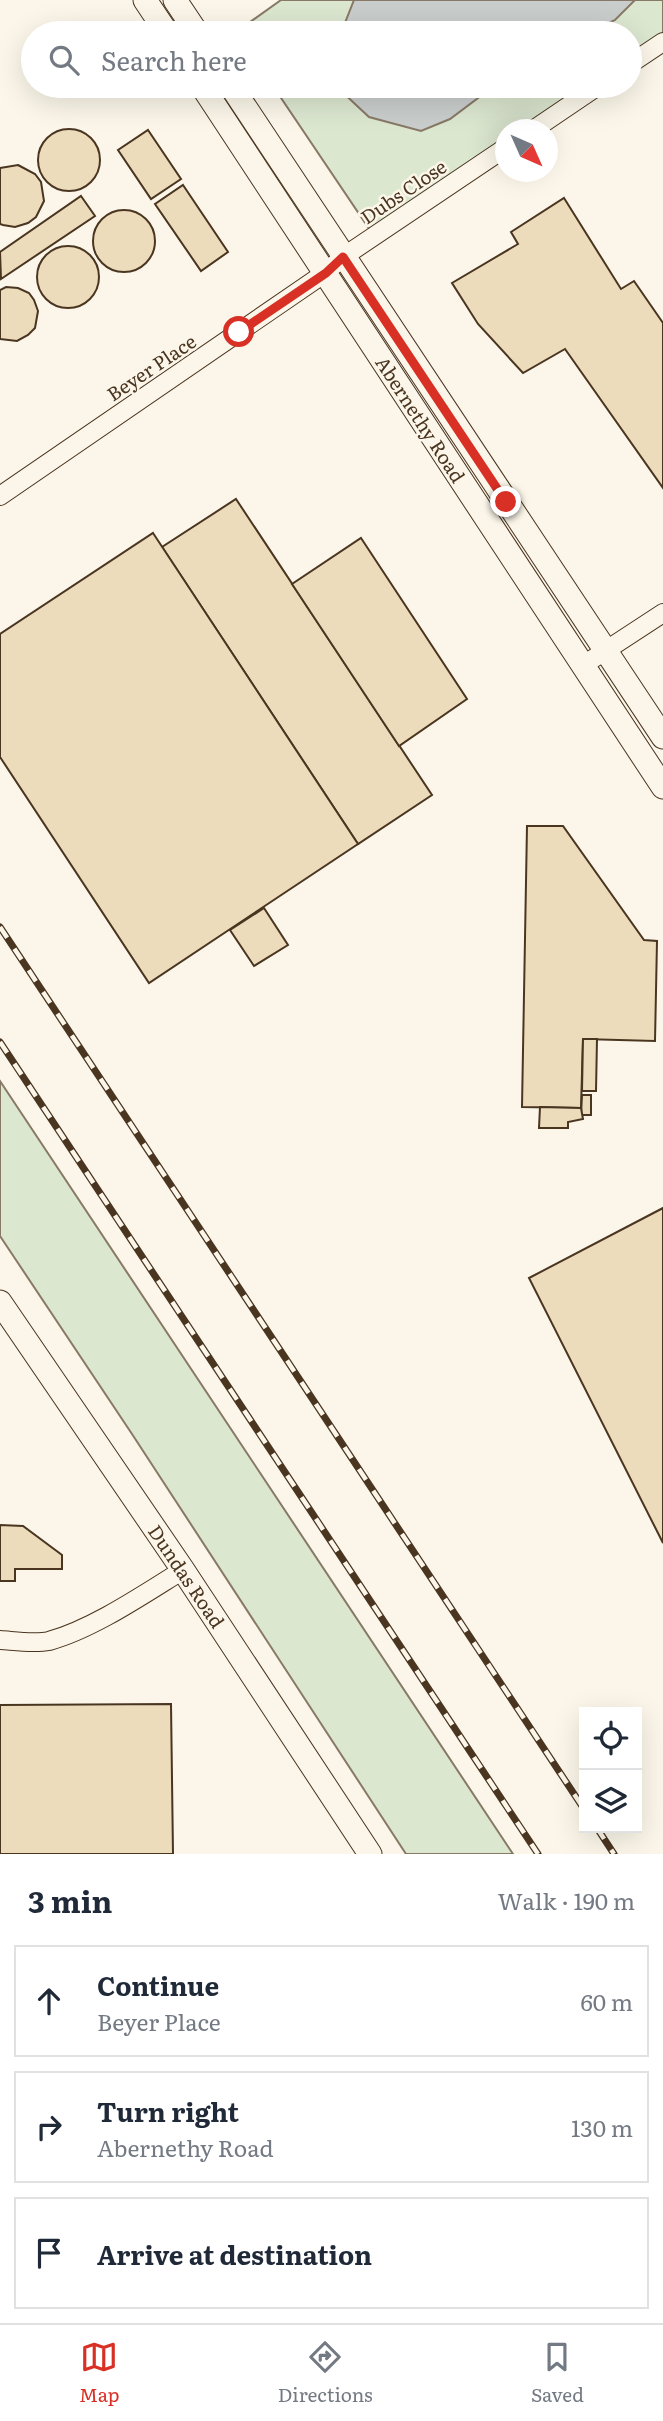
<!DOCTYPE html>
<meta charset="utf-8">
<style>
:root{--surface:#fff;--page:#f2f2f3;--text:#1f2937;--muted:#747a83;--line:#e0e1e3;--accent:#d93025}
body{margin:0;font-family:Literata,serif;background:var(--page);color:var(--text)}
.controls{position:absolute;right:21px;bottom:21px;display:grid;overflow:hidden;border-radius:0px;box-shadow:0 7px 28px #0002}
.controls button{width:63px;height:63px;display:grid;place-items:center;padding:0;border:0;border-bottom:2px solid var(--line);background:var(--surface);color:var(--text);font:35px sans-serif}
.compass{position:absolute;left:495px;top:119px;width:63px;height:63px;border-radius:50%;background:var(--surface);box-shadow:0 7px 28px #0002;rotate:135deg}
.stop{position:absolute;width:21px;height:21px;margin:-16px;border:5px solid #d93025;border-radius:50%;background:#fff}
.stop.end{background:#d93025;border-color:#fff;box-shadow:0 2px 7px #0008}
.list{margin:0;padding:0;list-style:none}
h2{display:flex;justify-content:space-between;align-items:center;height:91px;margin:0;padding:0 28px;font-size:30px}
h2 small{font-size:23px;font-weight:400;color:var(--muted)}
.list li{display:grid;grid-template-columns:46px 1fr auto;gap:21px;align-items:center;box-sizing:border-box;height:112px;margin:0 14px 14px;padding:0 14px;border:2px solid var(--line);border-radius:0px}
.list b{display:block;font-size:26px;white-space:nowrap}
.list p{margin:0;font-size:23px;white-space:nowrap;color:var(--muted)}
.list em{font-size:23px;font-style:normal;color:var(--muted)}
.icon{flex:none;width:38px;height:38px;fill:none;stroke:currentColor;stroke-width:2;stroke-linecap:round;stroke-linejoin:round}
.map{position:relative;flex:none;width:663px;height:1854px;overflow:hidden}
.search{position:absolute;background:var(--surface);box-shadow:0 7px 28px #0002;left:21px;right:21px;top:21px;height:77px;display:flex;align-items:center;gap:18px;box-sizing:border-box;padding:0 24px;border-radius:38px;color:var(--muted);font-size:26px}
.sheet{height:469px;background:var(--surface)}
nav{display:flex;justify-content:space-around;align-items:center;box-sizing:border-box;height:98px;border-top:2px solid var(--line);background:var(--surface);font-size:19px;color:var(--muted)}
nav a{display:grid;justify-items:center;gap:4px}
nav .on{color:var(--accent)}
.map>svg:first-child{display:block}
</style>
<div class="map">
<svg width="663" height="1854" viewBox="0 0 663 1854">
<rect width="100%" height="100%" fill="#fbf6e9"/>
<!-- green -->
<g fill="#dce7d0" stroke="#887966" stroke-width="2">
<polygon points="281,0 663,0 663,42 630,64 630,33 237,33 236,32"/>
<polygon points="273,86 598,86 533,129 505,130 505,148 374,236"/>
<polygon points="0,1081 513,1854 406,1854 132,1434 0,1236"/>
</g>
<!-- water -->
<g fill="#c9cecd" stroke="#887966" stroke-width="2">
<polygon points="354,0 635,0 615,20 588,33 341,33"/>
<polygon points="338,86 494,86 450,119 421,131 369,117 339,89"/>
</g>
<!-- building -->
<g fill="#ecdcbc" stroke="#4a3520" stroke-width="2">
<circle cx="69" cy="160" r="31"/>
<polygon points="148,130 181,179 151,199 118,150"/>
<polygon points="18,165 35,174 41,182 44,201 36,217 28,223 15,227 3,225 0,224 0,168"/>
<polygon points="183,185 228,252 201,271 155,204"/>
<polygon points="81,196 95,216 1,279 0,252"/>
<polygon points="564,198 621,289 634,281 663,323 663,488 565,349 523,373 478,324 452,283 518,244 511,232"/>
<circle cx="124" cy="241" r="31"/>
<circle cx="68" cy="277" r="31"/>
<polygon points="6,287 18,288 29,293 34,300 38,311 35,328 28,335 17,341 0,339 0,290"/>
<polygon points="236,499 432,795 358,844 162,547"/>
<polygon points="153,533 358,844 149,983 0,757 0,634"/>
<polygon points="361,538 467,699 399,746 292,584"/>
<polygon points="527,826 563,826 644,940 657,941 655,1041 583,1039 581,1108 522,1107"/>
<polygon points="264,908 288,945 254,966 230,930"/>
<polygon points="583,1039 597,1039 596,1091 582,1091"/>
<polygon points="582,1095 591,1095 591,1115 581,1115"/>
<polygon points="540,1107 581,1108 583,1119 568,1122 568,1128 539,1128"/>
<polygon points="663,1208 663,1543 529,1278"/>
<polygon points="0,1525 23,1526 62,1555 62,1569 15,1569 15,1581 0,1581"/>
<polygon points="171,1704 173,1854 0,1854 0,1705"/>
</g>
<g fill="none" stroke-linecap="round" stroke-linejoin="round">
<defs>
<g id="minor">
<polyline points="630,64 663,42"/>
<polyline points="533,130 598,86"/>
<polyline points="0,496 325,273 343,257 505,148"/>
<polyline points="582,666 663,613"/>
<path d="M 0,1640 C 15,1641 34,1644 49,1641 C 93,1629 144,1594 183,1570"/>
</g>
<g id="major">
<polyline points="145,0 167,33"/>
<polyline points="175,0 197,33"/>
<polyline points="202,86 663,787"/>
<polyline points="231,86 663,737"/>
<polyline points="0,1302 183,1570 370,1854"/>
</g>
</defs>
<!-- minor casing -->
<use href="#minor" stroke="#4a3520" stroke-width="20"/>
<!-- major casing -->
<use href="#major" stroke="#4a3520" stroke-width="25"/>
<!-- minor -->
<use href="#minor" stroke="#fbf6e9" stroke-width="18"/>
<!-- major -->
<use href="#major" stroke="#fbf6e9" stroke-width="23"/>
<defs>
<g id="rail">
<polyline points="0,927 584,1809"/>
<polyline points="0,1042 538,1854"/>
<polyline points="597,1828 614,1854"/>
</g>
</defs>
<!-- rail casing -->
<use href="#rail" stroke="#4a3520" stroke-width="7"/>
<!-- rail -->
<use href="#rail" stroke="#fbf6e9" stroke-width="4.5" stroke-dasharray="13" stroke-linecap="butt"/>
</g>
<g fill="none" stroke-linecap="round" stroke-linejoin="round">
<!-- route -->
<polyline stroke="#d93025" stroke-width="9" points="239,332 326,273 343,257 506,502"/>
</g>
<g text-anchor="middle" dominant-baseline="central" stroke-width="5" stroke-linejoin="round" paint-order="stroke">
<!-- street labels -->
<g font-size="19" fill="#4a3520" stroke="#fbf6e9">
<text transform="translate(403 191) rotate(-34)">Dubs Close</text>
<text transform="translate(151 367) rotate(-34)">Beyer Place</text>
<text transform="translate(421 419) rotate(57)">Abernethy Road</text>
<text transform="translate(187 1576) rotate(56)">Dundas Road</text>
</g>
</g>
</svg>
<div class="controls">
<button><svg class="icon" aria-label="locate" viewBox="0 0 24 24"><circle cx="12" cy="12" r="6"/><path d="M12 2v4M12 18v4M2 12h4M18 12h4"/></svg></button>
<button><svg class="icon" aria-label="layers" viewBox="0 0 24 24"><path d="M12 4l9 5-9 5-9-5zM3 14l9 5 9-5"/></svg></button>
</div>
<svg class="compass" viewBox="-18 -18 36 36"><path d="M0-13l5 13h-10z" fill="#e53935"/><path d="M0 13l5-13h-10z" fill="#747a83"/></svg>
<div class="stop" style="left:239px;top:332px"></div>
<div class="stop end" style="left:506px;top:502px"></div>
<div class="search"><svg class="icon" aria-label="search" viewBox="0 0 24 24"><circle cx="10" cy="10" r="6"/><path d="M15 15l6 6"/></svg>Search here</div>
</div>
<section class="sheet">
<h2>3 min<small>Walk · 190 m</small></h2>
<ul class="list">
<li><svg class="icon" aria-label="ahead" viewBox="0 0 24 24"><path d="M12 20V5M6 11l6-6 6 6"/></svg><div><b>Continue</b><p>Beyer Place</p></div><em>60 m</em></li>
<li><svg class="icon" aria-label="right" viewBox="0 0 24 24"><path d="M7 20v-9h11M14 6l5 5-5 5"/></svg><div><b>Turn right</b><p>Abernethy Road</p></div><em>130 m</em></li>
<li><svg class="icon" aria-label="arrive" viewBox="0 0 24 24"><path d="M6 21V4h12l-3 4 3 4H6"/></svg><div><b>Arrive at destination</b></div></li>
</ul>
</section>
<nav>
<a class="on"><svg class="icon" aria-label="map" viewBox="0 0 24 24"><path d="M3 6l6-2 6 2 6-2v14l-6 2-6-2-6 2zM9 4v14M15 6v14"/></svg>Map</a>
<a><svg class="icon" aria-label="directions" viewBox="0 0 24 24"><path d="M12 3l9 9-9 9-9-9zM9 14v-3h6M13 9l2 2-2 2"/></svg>Directions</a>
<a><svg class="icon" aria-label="saved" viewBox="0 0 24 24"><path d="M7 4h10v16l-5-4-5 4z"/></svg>Saved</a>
</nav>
